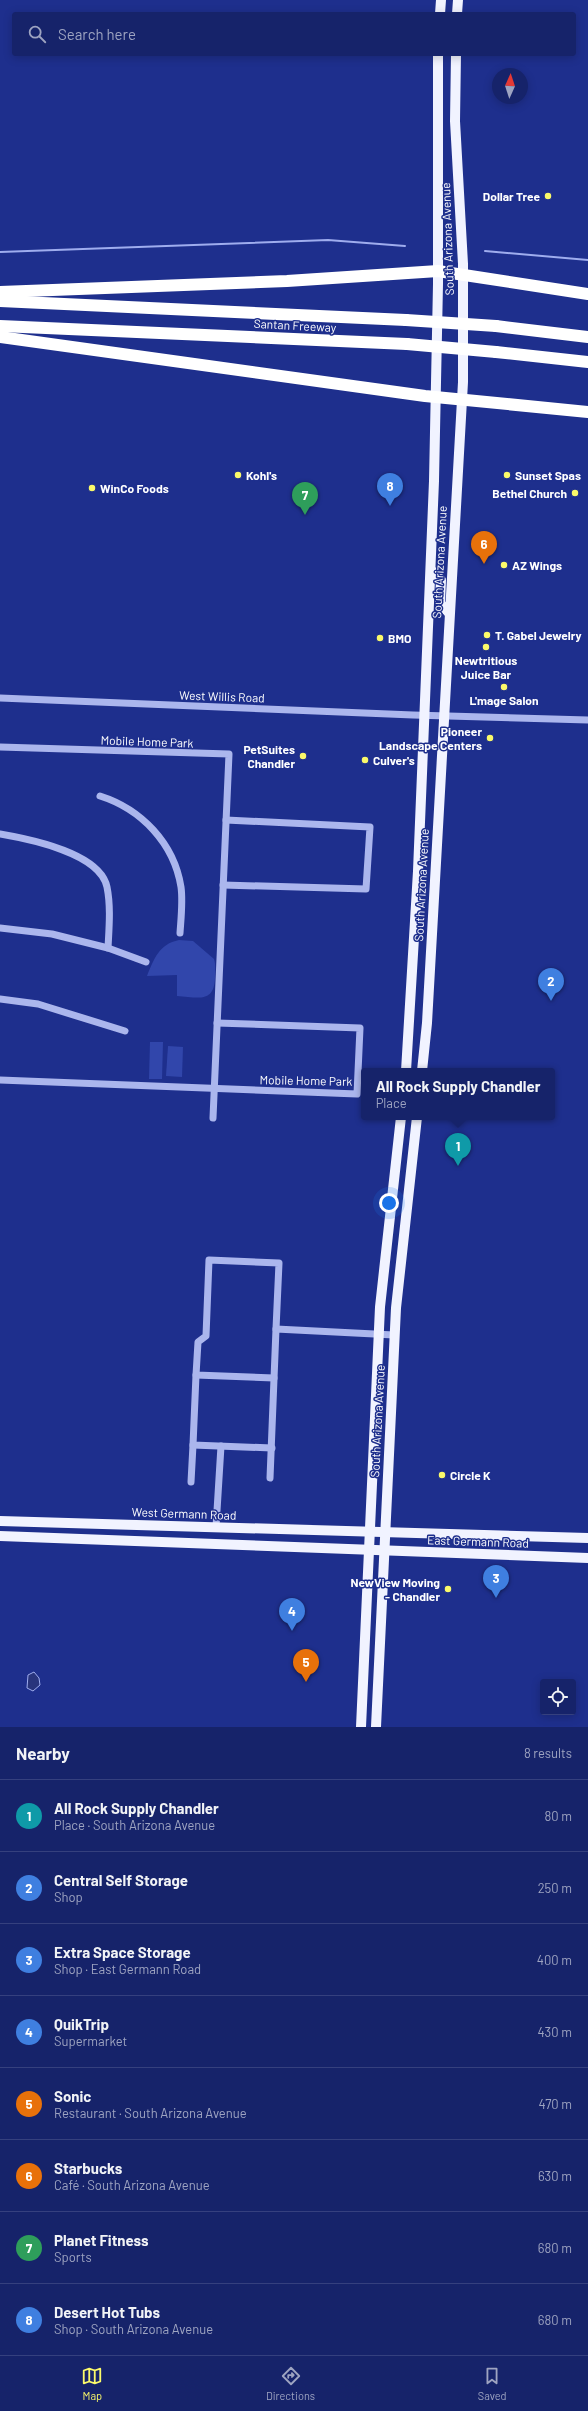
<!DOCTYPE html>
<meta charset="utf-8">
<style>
:root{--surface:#16236a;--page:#232f72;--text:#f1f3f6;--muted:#9ea4c1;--line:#35407e;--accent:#fbfa6a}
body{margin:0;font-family:Barlow,sans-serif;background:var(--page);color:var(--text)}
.controls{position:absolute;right:12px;bottom:12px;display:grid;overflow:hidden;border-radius:4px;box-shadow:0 2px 10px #0003}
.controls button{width:36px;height:36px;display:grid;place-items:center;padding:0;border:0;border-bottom:1px solid var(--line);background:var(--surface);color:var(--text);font:20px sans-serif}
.compass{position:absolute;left:492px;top:68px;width:36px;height:36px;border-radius:50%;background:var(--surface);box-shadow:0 2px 10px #0003;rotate:3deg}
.you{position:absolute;left:389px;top:1203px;width:14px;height:14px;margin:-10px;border:3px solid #fff;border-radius:50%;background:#1a73e8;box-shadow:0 0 0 6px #1a73e833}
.badge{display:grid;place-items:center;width:26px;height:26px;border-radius:50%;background:var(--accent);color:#fff;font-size:13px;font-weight:700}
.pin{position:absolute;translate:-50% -33px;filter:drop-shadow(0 1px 2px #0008)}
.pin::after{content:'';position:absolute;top:21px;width:14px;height:12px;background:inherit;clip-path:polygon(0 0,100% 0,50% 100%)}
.popup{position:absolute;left:361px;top:1068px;width:194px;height:52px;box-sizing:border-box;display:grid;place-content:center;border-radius:4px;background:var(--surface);filter:drop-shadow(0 1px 3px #0005);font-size:13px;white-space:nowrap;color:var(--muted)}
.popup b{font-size:15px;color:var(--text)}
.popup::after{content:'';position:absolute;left:50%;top:100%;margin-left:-8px;border:8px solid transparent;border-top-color:var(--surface)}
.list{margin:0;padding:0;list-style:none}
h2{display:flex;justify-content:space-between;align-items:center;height:52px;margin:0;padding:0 16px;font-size:17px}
h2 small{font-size:13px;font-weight:400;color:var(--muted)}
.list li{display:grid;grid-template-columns:26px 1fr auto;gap:12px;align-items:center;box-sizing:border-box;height:72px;padding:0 16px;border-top:1px solid var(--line)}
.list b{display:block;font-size:15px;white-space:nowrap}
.list p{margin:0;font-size:13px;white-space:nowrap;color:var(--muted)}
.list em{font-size:13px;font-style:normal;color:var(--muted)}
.icon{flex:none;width:22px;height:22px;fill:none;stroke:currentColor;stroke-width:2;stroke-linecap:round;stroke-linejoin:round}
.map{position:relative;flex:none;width:588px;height:1727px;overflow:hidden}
.search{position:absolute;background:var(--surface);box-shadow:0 2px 10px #0003;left:12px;right:12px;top:12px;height:44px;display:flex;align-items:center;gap:10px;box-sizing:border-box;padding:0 14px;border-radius:4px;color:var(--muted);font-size:15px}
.sheet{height:628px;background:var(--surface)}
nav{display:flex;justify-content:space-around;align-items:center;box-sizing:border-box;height:56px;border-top:1px solid var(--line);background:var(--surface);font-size:11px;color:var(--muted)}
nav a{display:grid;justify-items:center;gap:2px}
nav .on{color:var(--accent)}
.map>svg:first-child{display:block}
</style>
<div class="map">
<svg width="588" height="1727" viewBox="0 0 588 1727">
<rect width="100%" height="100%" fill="#1e2f8d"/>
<!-- green -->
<g fill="#3146ab">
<path d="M 179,940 L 193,941 L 214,959 C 216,965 215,972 215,978 C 214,1004 197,997 177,996 L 177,975 L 147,976 C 154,959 159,944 179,940 Z"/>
<polygon points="150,1042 163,1042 162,1079 149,1079"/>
<polygon points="168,1046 183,1047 182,1077 166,1076"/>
</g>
<!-- water -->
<polygon fill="#28347c" stroke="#9fadee" points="34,1672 39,1678 40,1685 33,1691 27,1688 28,1675"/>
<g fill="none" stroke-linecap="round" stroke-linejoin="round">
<!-- stream -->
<g stroke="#9fadee" stroke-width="2">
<polyline points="485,251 588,260"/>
<polyline points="0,252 328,240 405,246"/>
</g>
<!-- minor -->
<g stroke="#abb6ed" stroke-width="7">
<polyline points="0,698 413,715 588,720"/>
<polyline points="0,747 229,754 213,1118"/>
<path d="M 100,796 C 141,809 174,843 181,887 C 183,901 181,918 180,933"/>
<path d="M 0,834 C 29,839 100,853 107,887 C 111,907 109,928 108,948"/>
<polyline points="223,885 366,889 370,827 226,820"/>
<polyline points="0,928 52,934 108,948 146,962"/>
<polyline points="0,999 38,1004 125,1031"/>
<polyline points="0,1080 357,1094 360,1028 217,1023"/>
<polyline points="196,1375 193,1445 272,1448"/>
<polyline points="274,1378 196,1375 198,1342 206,1336 209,1260 279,1263 276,1329"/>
<polyline points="270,1478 276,1329 394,1335"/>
<polyline points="191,1482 193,1445"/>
<polyline points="216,1527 221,1446"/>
</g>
<!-- major -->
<g stroke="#f1f3ff" stroke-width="10">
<polyline points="440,14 441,0"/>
<polyline points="457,14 458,0"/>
<polyline points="431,570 441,580 440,603 449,613"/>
<polyline points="406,1071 418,871 434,481 438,284 438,54"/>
<polyline points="422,1071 427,1023 463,382 463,264 455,121 456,54"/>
<polyline points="0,1521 588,1538"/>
<polyline points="0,1536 588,1558"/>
<polyline points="361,1727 380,1307 401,1117"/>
<polyline points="376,1727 396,1308 417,1117"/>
</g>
<!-- highway -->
<g stroke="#fff" stroke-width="12">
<polyline points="0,292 287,281 438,271 588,294"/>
<polyline points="0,301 406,320"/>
<polyline points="0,326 407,344"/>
<polyline points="496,326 588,337"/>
<polyline points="0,337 425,396 588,412"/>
<polyline points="496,352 588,362"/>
</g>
<!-- highway-bridge -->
<g stroke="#fff" stroke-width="12">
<polyline points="406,320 496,326"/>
<polyline points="407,344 496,352"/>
</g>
</g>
<!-- markers -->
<g fill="#fbfa6a" stroke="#1e2f8d" stroke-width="1.5">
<circle cx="548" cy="196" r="4"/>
<circle cx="238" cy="475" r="4"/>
<circle cx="507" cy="475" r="4"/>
<circle cx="92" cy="488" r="4"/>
<circle cx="575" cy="493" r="4"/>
<circle cx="504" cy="565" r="4"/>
<circle cx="487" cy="635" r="4"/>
<circle cx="380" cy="638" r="4"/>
<circle cx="486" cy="647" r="4"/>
<circle cx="504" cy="687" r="4"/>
<circle cx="490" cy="738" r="4"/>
<circle cx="303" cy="756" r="4"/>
<circle cx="365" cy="760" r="4"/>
<circle cx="442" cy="1475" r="4"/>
<circle cx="448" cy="1589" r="4"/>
</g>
<g text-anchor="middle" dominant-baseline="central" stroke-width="3" stroke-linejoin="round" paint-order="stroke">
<!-- poi labels -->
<g font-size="12" font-weight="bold" fill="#fff" stroke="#1e2f8d" text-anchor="start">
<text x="540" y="196" text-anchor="end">Dollar Tree</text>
<text x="246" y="475">Kohl's</text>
<text x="515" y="475">Sunset Spas</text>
<text x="100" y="488">WinCo Foods</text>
<text x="567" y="493" text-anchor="end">Bethel Church</text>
<text x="512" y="565">AZ Wings</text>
<text x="495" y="635">T. Gabel Jewelry</text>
<text x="388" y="638">BMO</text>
<text x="486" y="660" text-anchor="middle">Newtritious<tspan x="486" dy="14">Juice Bar</tspan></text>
<text x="504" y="700" text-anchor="middle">L'mage Salon</text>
<text x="482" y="731" text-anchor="end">Pioneer<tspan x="482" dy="14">Landscape Centers</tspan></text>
<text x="295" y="749" text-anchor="end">PetSuites<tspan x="295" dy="14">Chandler</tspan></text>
<text x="373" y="760">Culver's</text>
<text x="450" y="1475">Circle K</text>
<text x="440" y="1582" text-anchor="end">NewView Moving<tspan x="440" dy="14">- Chandler</tspan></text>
</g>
<!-- street labels -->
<g font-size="12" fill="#fff" stroke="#1e2f8d">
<text transform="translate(447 239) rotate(-92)">South Arizona Avenue</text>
<text transform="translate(295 325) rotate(3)">Santan Freeway</text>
<text transform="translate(439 562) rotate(-87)">South Arizona Avenue</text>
<text transform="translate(222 696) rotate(2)">West Willis Road</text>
<text transform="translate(147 741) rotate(2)">Mobile Home Park</text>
<text transform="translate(421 885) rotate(-87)">South Arizona Avenue</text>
<text transform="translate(306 1080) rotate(1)">Mobile Home Park</text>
<text transform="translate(377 1421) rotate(-87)">South Arizona Avenue</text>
<text transform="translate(184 1513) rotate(2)">West Germann Road</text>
<text transform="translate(478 1541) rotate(2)">East Germann Road</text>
</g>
</g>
</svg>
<div class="controls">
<button><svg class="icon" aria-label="locate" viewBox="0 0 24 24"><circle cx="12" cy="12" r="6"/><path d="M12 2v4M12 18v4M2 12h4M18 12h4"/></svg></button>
</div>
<svg class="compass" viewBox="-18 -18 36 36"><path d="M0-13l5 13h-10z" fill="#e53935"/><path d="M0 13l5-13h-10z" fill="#9ea4c1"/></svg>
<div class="you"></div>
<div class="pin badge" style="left:458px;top:1166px;background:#0f9aa8">1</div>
<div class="popup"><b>All Rock Supply Chandler</b>Place</div>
<div class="pin badge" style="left:551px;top:1001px;background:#3f7fe0">2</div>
<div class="pin badge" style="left:496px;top:1598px;background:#3f7fe0">3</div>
<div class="pin badge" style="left:292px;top:1631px;background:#3f7fe0">4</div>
<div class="pin badge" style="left:306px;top:1682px;background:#e8710a">5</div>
<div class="pin badge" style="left:484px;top:564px;background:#e8710a">6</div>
<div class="pin badge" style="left:305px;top:515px;background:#2e9e5b">7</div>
<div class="pin badge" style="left:390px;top:506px;background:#3f7fe0">8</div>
<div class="search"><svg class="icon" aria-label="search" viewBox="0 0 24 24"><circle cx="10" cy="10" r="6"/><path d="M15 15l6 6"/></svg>Search here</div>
</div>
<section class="sheet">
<h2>Nearby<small>8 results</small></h2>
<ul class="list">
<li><span class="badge" style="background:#0f9aa8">1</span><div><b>All Rock Supply Chandler</b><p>Place · South Arizona Avenue</p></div><em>80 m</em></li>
<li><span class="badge" style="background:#3f7fe0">2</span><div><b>Central Self Storage</b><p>Shop</p></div><em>250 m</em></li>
<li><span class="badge" style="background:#3f7fe0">3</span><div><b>Extra Space Storage</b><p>Shop · East Germann Road</p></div><em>400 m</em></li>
<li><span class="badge" style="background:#3f7fe0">4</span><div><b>QuikTrip</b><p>Supermarket</p></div><em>430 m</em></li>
<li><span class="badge" style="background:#e8710a">5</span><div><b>Sonic</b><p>Restaurant · South Arizona Avenue</p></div><em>470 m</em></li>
<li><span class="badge" style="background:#e8710a">6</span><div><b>Starbucks</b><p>Café · South Arizona Avenue</p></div><em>630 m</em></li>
<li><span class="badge" style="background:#2e9e5b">7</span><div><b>Planet Fitness</b><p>Sports</p></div><em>680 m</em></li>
<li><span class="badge" style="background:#3f7fe0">8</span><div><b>Desert Hot Tubs</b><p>Shop · South Arizona Avenue</p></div><em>680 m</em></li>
</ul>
</section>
<nav>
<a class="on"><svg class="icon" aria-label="map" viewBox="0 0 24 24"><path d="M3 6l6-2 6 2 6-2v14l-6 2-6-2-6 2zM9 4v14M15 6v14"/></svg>Map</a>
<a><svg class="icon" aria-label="directions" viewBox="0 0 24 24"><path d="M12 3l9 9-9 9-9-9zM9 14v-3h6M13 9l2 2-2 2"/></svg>Directions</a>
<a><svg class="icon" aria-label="saved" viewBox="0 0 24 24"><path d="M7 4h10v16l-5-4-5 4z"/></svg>Saved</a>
</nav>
